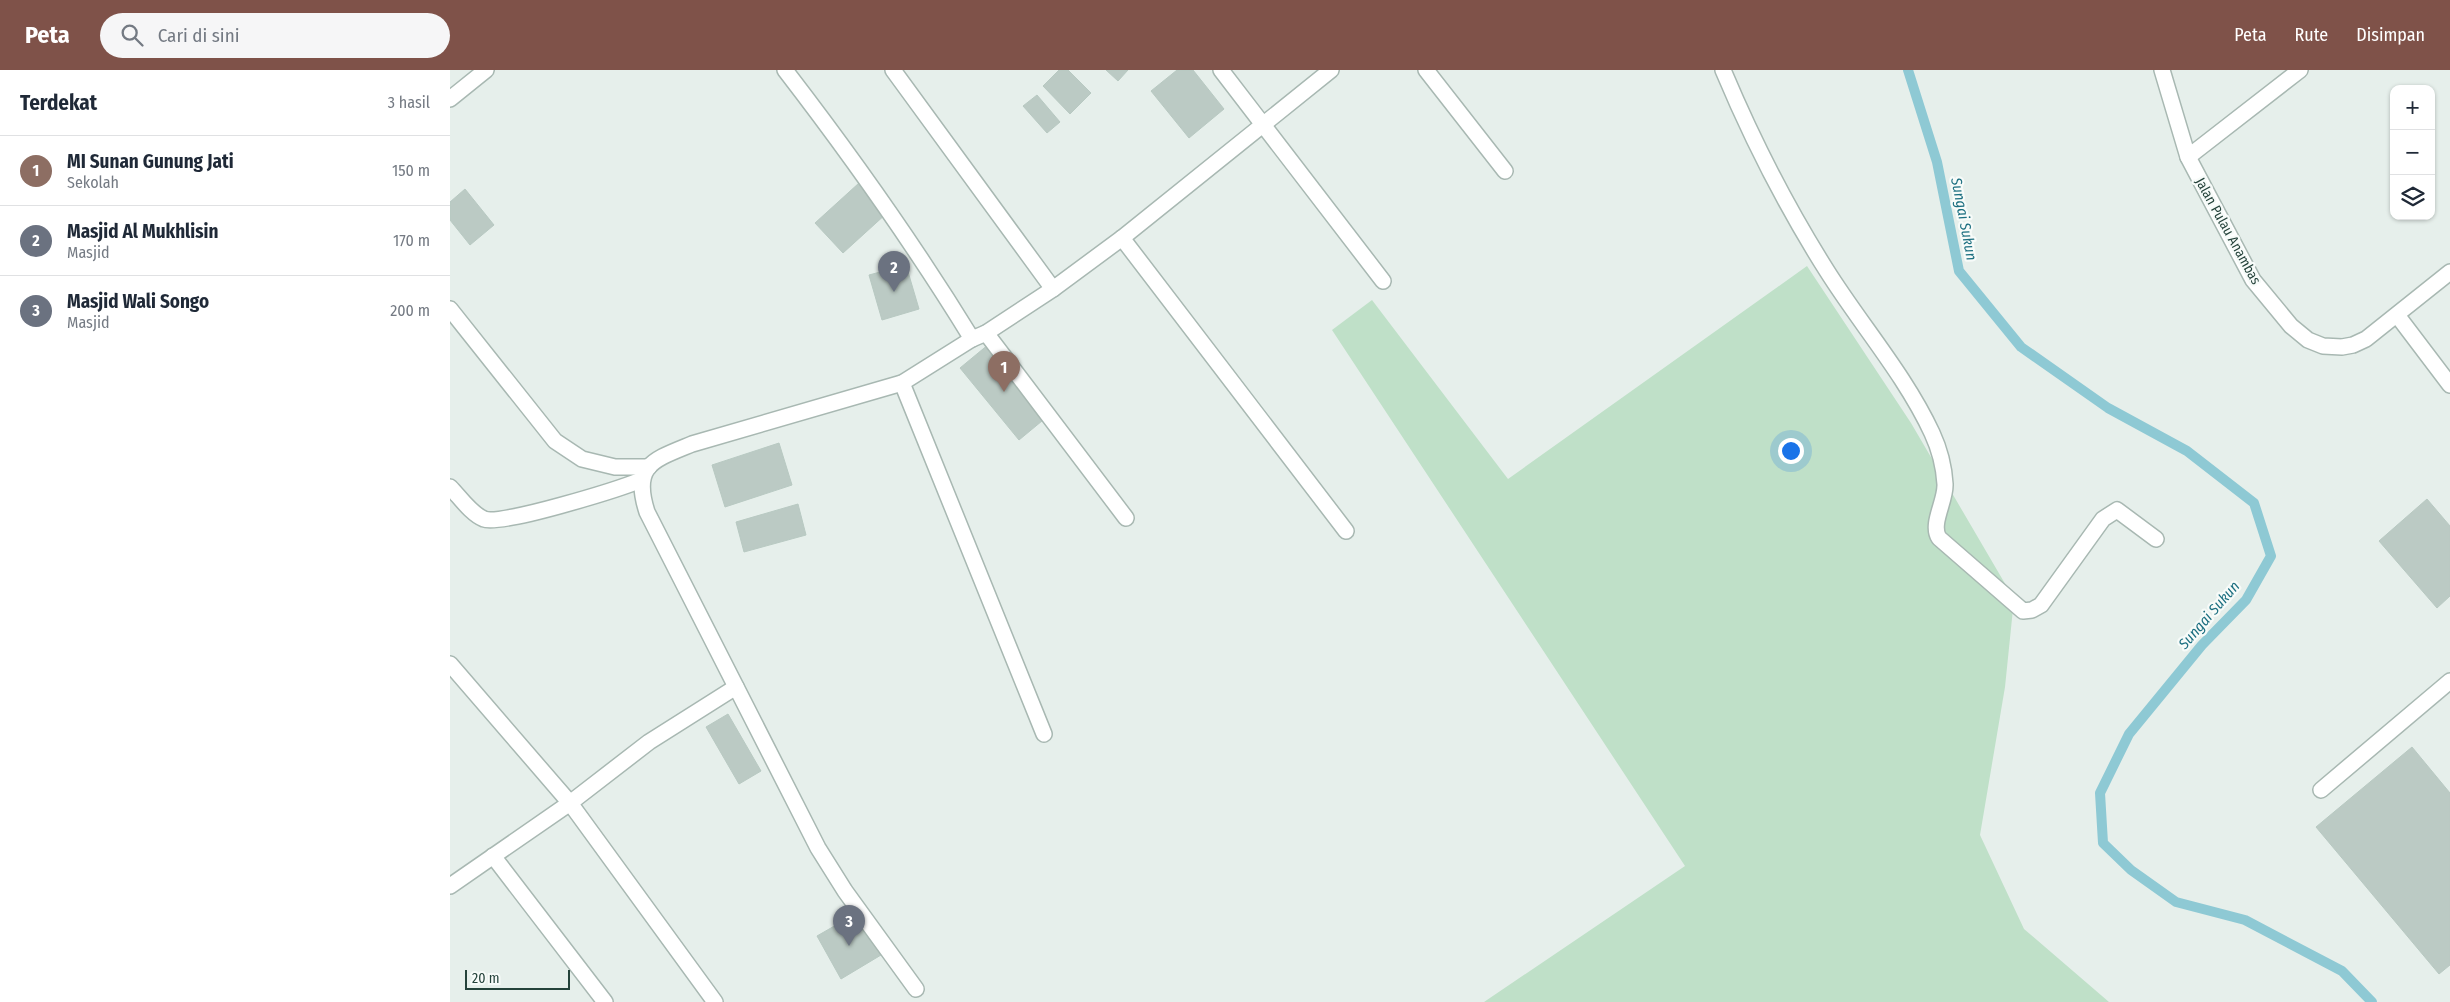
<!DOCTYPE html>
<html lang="id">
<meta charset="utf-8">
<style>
:root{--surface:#fff;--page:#f6f6f7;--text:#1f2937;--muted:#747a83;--line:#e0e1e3;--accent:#7f5249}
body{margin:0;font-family:"Fira Sans Condensed",sans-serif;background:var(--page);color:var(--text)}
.controls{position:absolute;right:15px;top:15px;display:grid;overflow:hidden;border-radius:10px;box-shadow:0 1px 4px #0004}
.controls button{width:45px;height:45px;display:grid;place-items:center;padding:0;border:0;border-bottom:1px solid var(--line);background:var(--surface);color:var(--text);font:25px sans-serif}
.scale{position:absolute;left:15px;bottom:12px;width:105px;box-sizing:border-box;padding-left:5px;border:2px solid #24423a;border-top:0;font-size:14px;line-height:18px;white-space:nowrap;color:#24423a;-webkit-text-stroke:4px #f7fbf9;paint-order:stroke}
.you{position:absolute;left:1340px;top:380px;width:18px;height:18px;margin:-12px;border:4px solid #fff;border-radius:50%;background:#1a73e8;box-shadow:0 0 0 8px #1a73e833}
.badge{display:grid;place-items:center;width:32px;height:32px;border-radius:50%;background:var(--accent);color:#fff;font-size:16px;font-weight:700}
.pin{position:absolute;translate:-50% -41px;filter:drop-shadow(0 1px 2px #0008)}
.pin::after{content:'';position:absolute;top:26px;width:18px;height:15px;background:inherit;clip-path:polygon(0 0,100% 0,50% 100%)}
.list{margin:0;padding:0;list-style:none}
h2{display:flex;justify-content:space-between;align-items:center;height:65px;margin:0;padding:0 20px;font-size:21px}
h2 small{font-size:16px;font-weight:400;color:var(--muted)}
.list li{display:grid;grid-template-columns:32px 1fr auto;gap:15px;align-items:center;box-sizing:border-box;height:70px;padding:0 20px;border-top:1px solid var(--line)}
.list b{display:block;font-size:19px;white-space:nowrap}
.list p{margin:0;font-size:16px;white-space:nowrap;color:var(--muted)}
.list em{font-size:16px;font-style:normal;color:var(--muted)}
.icon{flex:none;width:28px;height:28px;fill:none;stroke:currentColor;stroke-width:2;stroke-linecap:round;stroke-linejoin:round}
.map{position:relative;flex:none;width:2000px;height:932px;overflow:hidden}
header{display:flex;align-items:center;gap:30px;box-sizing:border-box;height:70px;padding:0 25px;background:var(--accent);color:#fff}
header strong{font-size:24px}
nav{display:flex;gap:28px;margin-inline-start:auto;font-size:18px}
.search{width:350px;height:45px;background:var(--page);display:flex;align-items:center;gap:12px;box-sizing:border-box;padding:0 18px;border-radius:28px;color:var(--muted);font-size:19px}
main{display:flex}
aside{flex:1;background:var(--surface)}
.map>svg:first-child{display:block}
</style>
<header>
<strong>Peta</strong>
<div class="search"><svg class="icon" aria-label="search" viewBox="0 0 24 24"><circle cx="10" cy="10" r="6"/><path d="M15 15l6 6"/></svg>Cari di sini</div>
<nav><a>Peta</a><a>Rute</a><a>Disimpan</a></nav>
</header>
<main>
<aside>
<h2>Terdekat<small>3 hasil</small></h2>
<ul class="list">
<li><span class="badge" style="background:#8d6e63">1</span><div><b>MI Sunan Gunung Jati</b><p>Sekolah</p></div><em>150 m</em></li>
<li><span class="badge" style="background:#6b7280">2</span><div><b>Masjid Al Mukhlisin</b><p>Masjid</p></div><em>170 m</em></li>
<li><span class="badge" style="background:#6b7280">3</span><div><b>Masjid Wali Songo</b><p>Masjid</p></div><em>200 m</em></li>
</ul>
</aside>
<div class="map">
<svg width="2000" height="932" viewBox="0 0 2000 932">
<rect width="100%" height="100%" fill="#e6efeb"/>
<!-- green -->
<polygon fill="#bfe0c8" points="1357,196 1461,353 1564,529 1555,617 1530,765 1574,859 1659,932 1034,932 1235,796 882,260 922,230 1058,409"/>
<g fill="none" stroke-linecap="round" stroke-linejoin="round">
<!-- stream -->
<polyline stroke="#8ec9d4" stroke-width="10" points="1458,0 1487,92 1509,201 1571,277 1658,338 1737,381 1804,433 1821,486 1796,530 1752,575 1679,664 1650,723 1653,773 1681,800 1726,832 1795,850 1892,901 1922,932"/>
</g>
<!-- building -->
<g fill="#bbcac4" stroke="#b8c9c2">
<polygon points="609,0 618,0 641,23 620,44 593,16"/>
<polygon points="656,0 678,0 668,11"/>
<polygon points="727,0 743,0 774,39 739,68 701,21"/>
<polygon points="587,25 610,52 597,63 573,36"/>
<polygon points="409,113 437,143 393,183 365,153"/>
<polygon points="15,119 44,155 20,175 0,150 0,132"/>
<polygon points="456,195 469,239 432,250 419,205"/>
<polygon points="539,274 598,346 569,370 510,298"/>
<polygon points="329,373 342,415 275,437 262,395"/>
<polygon points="1977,429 2000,456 2000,526 1987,538 1929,471"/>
<polygon points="348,434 356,465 294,482 286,452"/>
<polygon points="278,644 311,701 289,714 256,657"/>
<polygon points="1962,677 2000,723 2000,895 1989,904 1866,757"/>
<polygon points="407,843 431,885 391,909 367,866"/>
</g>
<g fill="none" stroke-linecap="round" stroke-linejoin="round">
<defs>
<path id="lane" d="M 0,417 C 9,426 21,444 34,449 C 51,456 169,419 191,410"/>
<g id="street">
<path d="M 335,0 C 402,87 465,176 522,269"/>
<polyline points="443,0 603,219"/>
<polyline points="771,0 933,211"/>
<polyline points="976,0 1055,101"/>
<path d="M 1273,0 C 1302,69 1337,138 1377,201 C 1411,255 1455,305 1482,363 C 1489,378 1494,397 1495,414 C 1496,431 1480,454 1489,468 L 1573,541 L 1582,540 L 1591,535 L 1653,449 L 1667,440 L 1706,469"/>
<polyline points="1712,0 1738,87 1803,210 1841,256 1858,270 1873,276 1892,277 1903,275 1916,269 2000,202"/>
<polyline points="0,29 36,0"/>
<polyline points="1738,87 1850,0"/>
<polyline points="672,168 896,461"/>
<polyline points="0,239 105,371 132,389 165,397 199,397"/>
<polyline points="1947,245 2000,315"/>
<polyline points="536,263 676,448"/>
<polyline points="452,313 594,664"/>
<polyline points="0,594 120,733 265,932"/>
<polyline points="1871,720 2000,611"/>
<polyline points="43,786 155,932"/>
<polyline points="0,816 120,733 199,672 286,617"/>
<path d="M 466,919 L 395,821 L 368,778 L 197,442 C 182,395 203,390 242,374 L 452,313 L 522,269 L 536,263 L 603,219 L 672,168 L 881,0"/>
</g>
</defs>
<!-- lane casing -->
<use href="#lane" stroke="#a8b8b2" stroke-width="18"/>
<!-- street casing -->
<use href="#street" stroke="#a8b8b2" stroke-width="18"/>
<!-- lane -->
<use href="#lane" stroke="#fff" stroke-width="15"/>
<!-- street -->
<use href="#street" stroke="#fff" stroke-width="15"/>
</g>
<g text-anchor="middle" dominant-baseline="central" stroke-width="4.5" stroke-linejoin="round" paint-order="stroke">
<!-- street labels -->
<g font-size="14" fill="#24423a" stroke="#f7fbf9">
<text transform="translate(1778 161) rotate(61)">Jalan Pulau Anambas</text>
</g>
<!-- water labels -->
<g font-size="15" font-style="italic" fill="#1c6f80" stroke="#f7fbf9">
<text transform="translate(1514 149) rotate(79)">Sungai Sukun</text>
<text transform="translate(1759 545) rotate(-49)">Sungai Sukun</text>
</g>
</g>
</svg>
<div class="controls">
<button>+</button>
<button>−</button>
<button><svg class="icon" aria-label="layers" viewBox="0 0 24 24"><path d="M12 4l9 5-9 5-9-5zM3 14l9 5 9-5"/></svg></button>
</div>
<div class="scale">20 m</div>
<div class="you"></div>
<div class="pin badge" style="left:554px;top:322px;background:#8d6e63">1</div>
<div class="pin badge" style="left:444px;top:222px;background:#6b7280">2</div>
<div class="pin badge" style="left:399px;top:876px;background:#6b7280">3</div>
</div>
</main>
